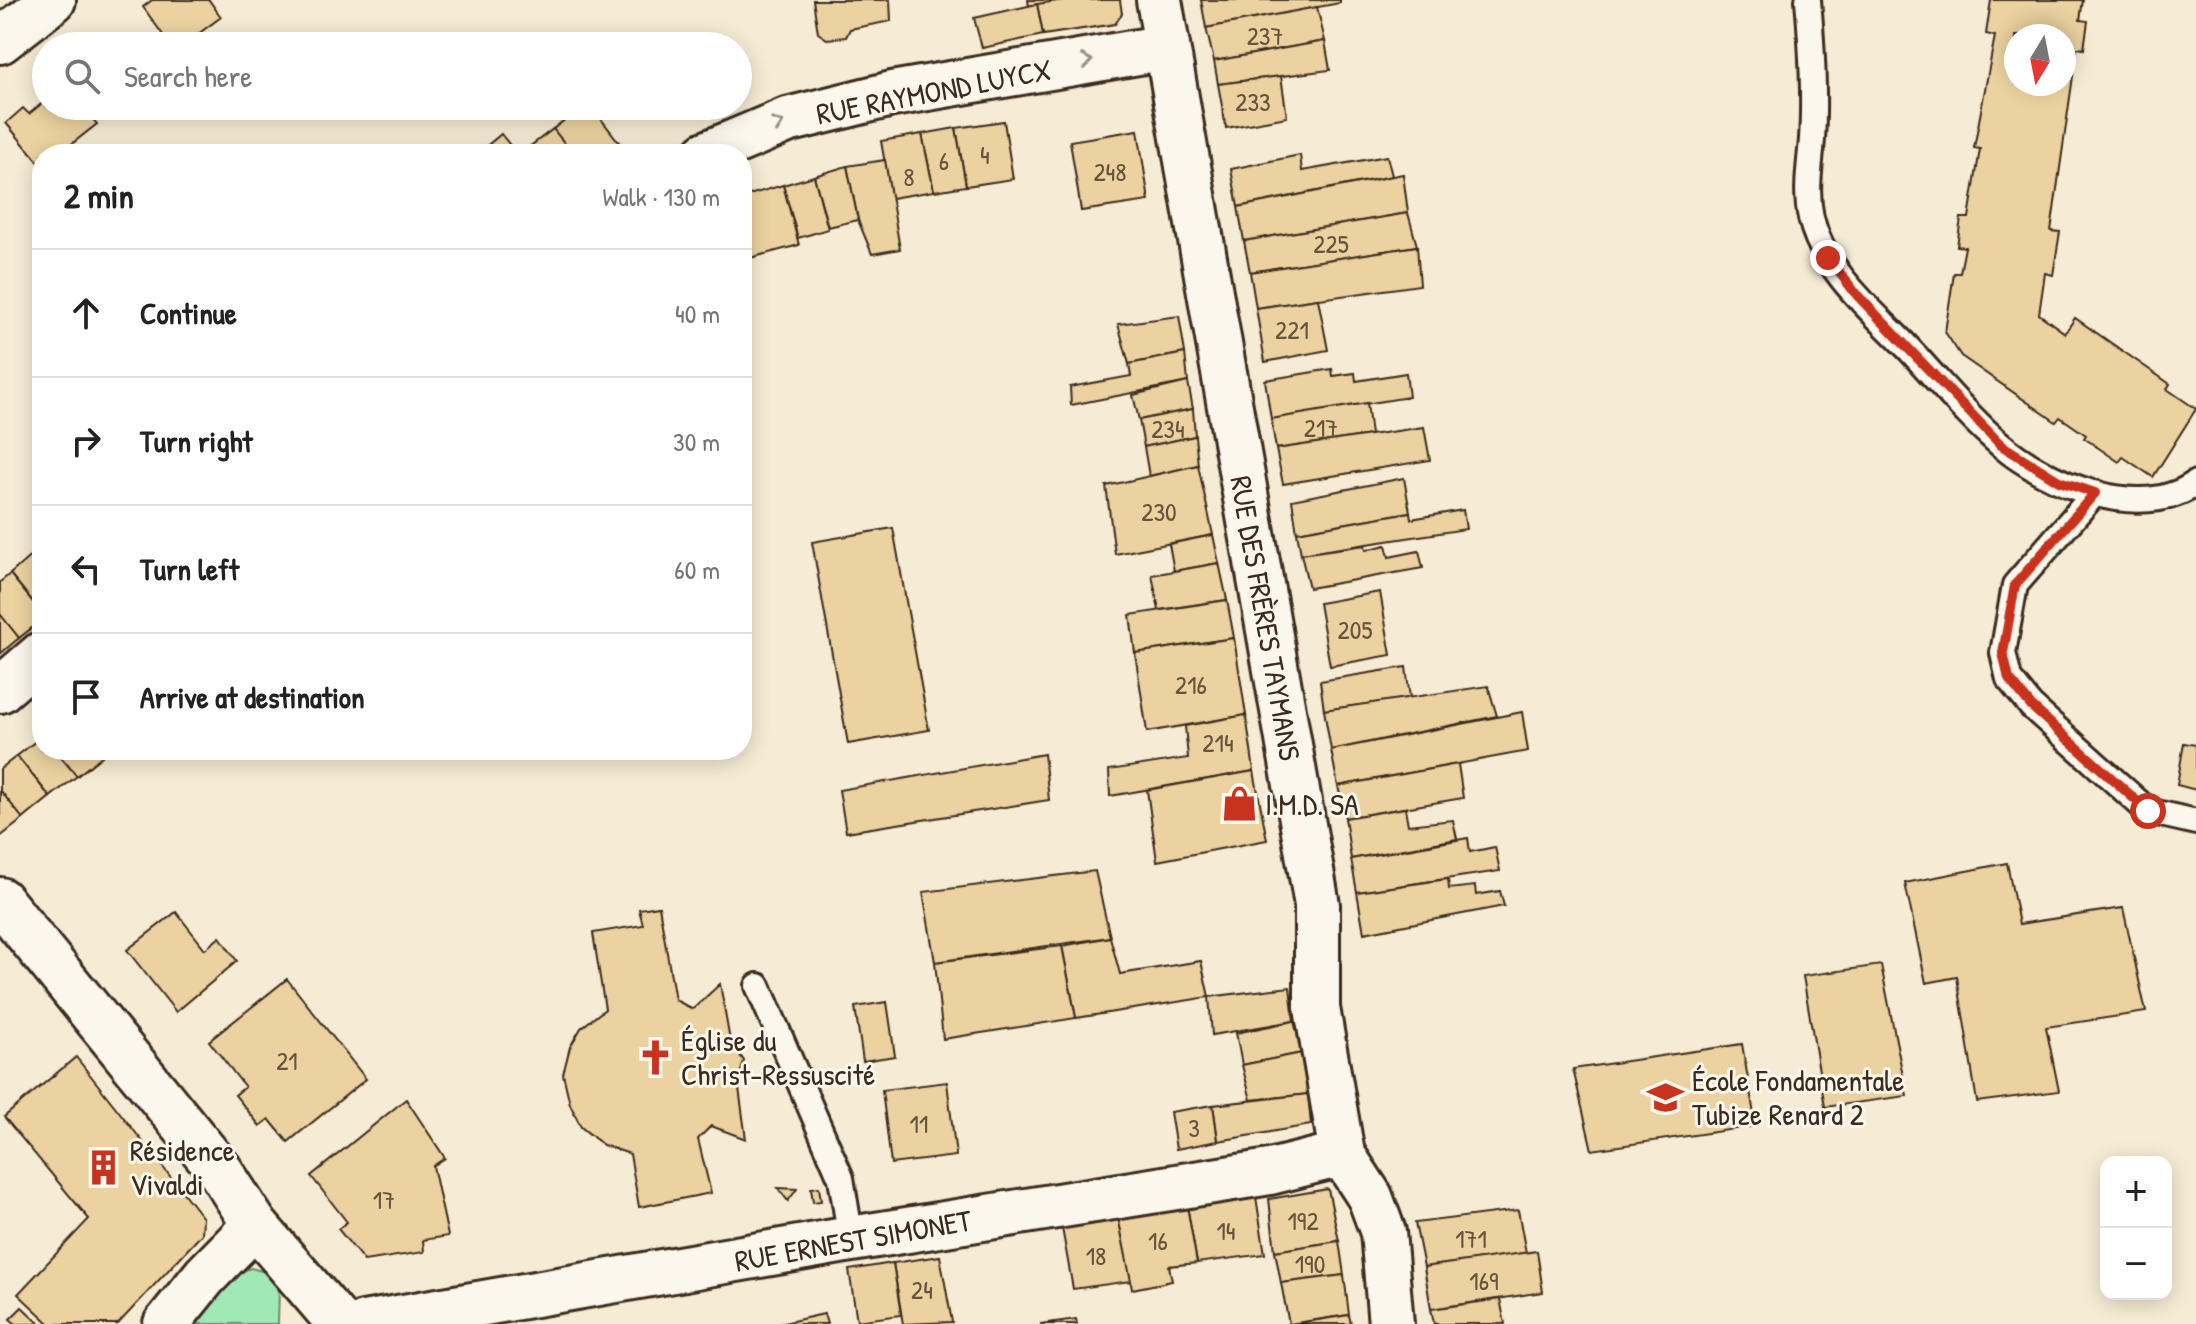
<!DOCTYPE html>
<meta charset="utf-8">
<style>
:root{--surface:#fff;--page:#f2f2f2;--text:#222;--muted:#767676;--line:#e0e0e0}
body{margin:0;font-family:"Patrick Hand",sans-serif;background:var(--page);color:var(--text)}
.controls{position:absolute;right:24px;bottom:24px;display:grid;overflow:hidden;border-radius:16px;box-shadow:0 4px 20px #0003}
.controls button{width:72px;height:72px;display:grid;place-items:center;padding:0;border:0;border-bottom:2px solid var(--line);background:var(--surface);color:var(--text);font:40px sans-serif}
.compass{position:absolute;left:2004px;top:24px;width:72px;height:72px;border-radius:50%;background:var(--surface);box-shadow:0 4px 20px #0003;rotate:190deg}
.stop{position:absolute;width:24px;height:24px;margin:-18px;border:6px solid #c8321e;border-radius:50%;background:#fff}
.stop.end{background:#c8321e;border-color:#fff;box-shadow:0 2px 8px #0008}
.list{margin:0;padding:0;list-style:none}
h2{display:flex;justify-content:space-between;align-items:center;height:104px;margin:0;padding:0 32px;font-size:34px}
h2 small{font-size:26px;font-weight:400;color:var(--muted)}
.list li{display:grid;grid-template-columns:52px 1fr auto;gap:24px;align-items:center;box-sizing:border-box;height:128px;padding:0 32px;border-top:2px solid var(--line)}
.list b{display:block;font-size:30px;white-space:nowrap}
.list em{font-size:26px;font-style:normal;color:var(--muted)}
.icon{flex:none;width:44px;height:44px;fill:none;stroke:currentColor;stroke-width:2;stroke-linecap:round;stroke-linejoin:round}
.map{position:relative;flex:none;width:2196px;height:1324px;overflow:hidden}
.search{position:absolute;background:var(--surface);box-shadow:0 4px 20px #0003;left:32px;top:32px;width:720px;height:88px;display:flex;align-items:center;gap:20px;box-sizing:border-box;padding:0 28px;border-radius:44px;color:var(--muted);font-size:30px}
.panel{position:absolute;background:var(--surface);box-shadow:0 4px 20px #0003;left:32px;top:144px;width:720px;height:616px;border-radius:32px}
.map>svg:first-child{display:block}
</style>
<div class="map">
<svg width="2196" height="1324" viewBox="0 0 2196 1324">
<rect width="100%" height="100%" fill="#f6ecd5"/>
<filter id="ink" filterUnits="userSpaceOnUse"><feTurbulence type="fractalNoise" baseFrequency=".0125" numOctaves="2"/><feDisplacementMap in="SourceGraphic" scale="16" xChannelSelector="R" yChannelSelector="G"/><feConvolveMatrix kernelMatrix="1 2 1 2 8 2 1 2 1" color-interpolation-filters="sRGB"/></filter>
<g filter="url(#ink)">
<!-- green -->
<polygon fill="#a0e8b6" stroke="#6e896a" stroke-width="2" points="251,1268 265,1272 279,1288 278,1324 197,1324 236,1273"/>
<!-- building -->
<g fill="#ebd2a0" stroke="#3b2a1e" stroke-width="2" fill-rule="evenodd">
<polygon points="152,0 209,0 221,17 182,46 171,46 143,7"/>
<polygon points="813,0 890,0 891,21 850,29 846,37 827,39 818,33"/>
<polygon points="1028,0 1065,0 1029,6"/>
<polygon points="1064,0 1120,0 1122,14 1115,24 1043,35 1037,4"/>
<polygon points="1201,0 1340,0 1340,3 1206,28"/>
<path d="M 1991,0 L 2083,0 L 2080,20 L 2088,21 L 2084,49 L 2077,48 L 2051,231 L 2060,232 L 2053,275 L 2045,273 L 2039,314 L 2065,333 L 2075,318 L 2170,384 L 2167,389 L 2196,409 L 2153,477 L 2123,457 L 2119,462 L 2084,438 L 2086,435 L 2060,417 L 2056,422 L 1961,356 L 1945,332 L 1954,273 L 1960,273 L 1965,247 L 1957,246 L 1961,218 L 1969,218 L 1980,149 L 1974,148 L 1995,36 L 1986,34 ZM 2016,36 L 2064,36 L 2064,84 L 2016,84 Z"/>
<polygon points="1037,4 1043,35 982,48 974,18"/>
<polygon points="1317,7 1325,41 1214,61 1206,28"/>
<polygon points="1325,41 1330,70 1218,84 1214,61"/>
<polygon points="1281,76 1287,117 1226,128 1218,84"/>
<polygon points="46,100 46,106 82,106 97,124 59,154 42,154 42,166 6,123 23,108 29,114"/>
<polygon points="583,106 591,106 628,154 573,154 553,129"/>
<polygon points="1004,121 1013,179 966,186 956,128"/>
<polygon points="956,128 966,186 934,191 922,134"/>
<polygon points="553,129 573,154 520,154"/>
<polygon points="1138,130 1149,201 1081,211 1070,141"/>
<polygon points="501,134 517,154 477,154"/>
<polygon points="922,134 934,191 891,198 881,141"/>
<polygon points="1300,155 1302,171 1387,156 1392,176 1238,207 1231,169"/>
<polygon points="885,160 900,249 872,254 858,220 847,166"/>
<polygon points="847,166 858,220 828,227 814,176"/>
<polygon points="1403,174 1408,213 1244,241 1238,207"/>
<polygon points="814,176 828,229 798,238 783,185"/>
<polygon points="783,185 799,245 750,258 742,245 742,197"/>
<polygon points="1408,213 1417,246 1250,272 1244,241"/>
<polygon points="742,245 750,258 742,264"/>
<polygon points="1417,246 1420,285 1256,308 1250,272"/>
<polygon points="1318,299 1328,350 1265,362 1256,308"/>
<polygon points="1179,316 1185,353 1129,364 1118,324"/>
<polygon points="1185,353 1188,382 1071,405 1070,387 1131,376 1129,364"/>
<polygon points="1332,369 1333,376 1355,373 1356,381 1406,373 1409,397 1271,419 1265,380"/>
<polygon points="1188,382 1193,409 1139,420 1133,395"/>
<polygon points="1367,403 1371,435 1276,449 1271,419"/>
<polygon points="1193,409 1195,436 1144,447 1139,420"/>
<polygon points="1424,427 1430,460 1283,484 1276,449"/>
<polygon points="1195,436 1198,465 1149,476 1144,447"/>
<polygon points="1198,465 1213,535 1115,554 1106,486"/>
<polygon points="1404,478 1410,512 1297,532 1292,500"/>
<polygon points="1463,510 1466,529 1301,554 1297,532 1410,512 1411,519"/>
<polygon points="893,528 929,730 848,744 812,542"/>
<polygon points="1213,535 1219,563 1174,571 1169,544"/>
<polygon points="1365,545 1366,550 1386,545 1389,557 1419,551 1423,568 1309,588 1301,554"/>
<polygon points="42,547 42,563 34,553"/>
<polygon points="34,553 42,563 42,613 10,574"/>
<polygon points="1219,563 1227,600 1159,610 1152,575"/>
<polygon points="10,574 42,613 42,620 19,638 0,614 0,582"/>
<polygon points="1380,592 1391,655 1330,666 1319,603"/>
<polygon points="1227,600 1234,638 1135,653 1130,615"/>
<polygon points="0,614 19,638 0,654"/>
<polygon points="1234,638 1246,715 1147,732 1135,653"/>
<polygon points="1406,667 1410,698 1324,710 1320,681"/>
<polygon points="1488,686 1497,716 1331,750 1324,710"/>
<polygon points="1522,712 1528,751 1338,786 1331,750"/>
<polygon points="1246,715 1254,771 1110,796 1109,770 1188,758 1185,726"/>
<polygon points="42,736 42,750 55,750 77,776 50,797 17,756"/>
<polygon points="2184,743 2196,745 2196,790 2177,785"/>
<polygon points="55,750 98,750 102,756 77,776"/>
<polygon points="1044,754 1049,800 846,832 839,790"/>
<polygon points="17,756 50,797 23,819 0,790 0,769"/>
<polygon points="1458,764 1463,798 1345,818 1338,786"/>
<polygon points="1254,771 1267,840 1157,861 1147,790"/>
<polygon points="0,790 23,819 0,837"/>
<polygon points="1405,808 1408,825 1453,820 1457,839 1351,859 1345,818"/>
<polygon points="1468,838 1470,852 1495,847 1500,871 1357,892 1351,859"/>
<polygon points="2007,863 2019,924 2123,908 2146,1012 2046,1027 2059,1091 1977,1102 1957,977 1926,983 1905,883"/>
<polygon points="1095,871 1110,937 935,962 923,892"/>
<polygon points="1448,879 1449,889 1475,886 1476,895 1500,891 1504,906 1364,933 1357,892"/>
<polygon points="659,906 675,1000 693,1009 720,984 730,1041 744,1061 738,1081 746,1139 711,1126 698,1139 711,1193 639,1207 630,1154 603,1145 581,1127 570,1104 563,1074 570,1047 581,1028 605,1009 593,933 643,925 639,909"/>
<polygon points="176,912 205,949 220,937 237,961 176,1012 127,950"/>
<polygon points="1110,937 1120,974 1201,961 1209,997 1076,1018 1062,946"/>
<polygon points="1062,946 1076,1018 943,1039 935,962"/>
<polygon points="1881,965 1907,1096 1825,1107 1803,976"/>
<polygon points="287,979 366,1079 288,1142 269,1119 260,1126 235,1095 245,1087 209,1041"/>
<polygon points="1290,987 1294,1021 1212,1035 1209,997"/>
<polygon points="887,1002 895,1056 863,1061 855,1007"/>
<polygon points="1294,1021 1302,1053 1242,1065 1236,1033"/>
<polygon points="1742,1044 1756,1126 1592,1150 1573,1069"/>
<polygon points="1302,1053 1308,1094 1251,1100 1242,1065"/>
<polygon points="76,1057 203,1218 202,1234 118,1324 50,1324 18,1294 89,1219 4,1117"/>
<polygon points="947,1082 956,1156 891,1164 882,1090"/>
<polygon points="1308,1094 1311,1125 1218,1141 1213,1105"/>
<polygon points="406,1099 445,1158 433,1166 448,1236 423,1240 424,1252 364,1261 338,1229 347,1222 311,1176"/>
<polygon points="1213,1105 1218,1141 1176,1149 1170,1112"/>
<polygon points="819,1187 821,1201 813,1202 811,1188"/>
<polygon points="778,1188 797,1189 788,1201"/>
<polygon points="1328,1189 1339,1241 1275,1251 1269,1199"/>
<polygon points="1256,1197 1265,1254 1197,1263 1187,1206"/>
<polygon points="1187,1206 1197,1263 1169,1266 1172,1281 1132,1289 1118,1217"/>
<polygon points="1518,1210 1526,1253 1424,1267 1415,1223"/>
<polygon points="1118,1217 1131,1281 1073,1289 1062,1228"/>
<polygon points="1339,1241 1344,1275 1281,1283 1275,1251"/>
<polygon points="1537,1251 1543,1292 1431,1309 1424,1267"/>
<polygon points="940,1256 952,1322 903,1324 893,1263"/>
<polygon points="893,1263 901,1315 857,1321 849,1270"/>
<polygon points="1344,1275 1349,1315 1289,1324 1281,1283"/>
<polygon points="1500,1299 1505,1324 1434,1324 1431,1309"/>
<polygon points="22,1307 40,1324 16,1324 10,1319"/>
<polygon points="824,1314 827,1324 779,1324"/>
<polygon points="1349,1315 1351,1324 1293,1324"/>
<polygon points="1076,1319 1077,1324 1040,1324"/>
</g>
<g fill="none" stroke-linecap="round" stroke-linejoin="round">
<defs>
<g id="lane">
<path d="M 1808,0 C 1812,46 1815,93 1812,139 C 1810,166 1805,191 1811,218 C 1823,270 1872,311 1908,348 C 1938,380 1967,416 2000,444 C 2046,484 2141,523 2196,483"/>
<polyline points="2095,493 2015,585 2003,653 2009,679 2031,706 2148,811 2196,822"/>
<polyline points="758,986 841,1178 851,1239"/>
</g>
<g id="street">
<polyline points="0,41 53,0"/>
<polyline points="706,154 787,120 892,94 1167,47"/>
<polyline points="0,690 42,654"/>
<polyline points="0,900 219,1169 255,1225 340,1324"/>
<polyline points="166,1324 205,1276 255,1225"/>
<polyline points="364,1324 851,1239 1270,1172 1342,1154"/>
</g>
<polyline id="secondary" points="1159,0 1317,905 1317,1008 1342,1154 1370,1197 1383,1232 1391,1324"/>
</defs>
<!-- lane casing -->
<use href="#lane" stroke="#3b2a1e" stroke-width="30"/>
<!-- street casing -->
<use href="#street" stroke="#3b2a1e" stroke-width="50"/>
<!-- secondary casing -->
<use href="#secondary" stroke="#3b2a1e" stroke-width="50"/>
<!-- lane -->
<use href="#lane" stroke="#fbf7ec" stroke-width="24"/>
<!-- street -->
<use href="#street" stroke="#fbf7ec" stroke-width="44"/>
<!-- secondary -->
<use href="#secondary" stroke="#fbf7ec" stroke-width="44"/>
</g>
<!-- one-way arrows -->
<defs><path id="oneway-chevron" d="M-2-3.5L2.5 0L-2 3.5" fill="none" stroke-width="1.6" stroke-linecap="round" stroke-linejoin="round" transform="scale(2)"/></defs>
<g stroke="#9b9085">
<use href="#oneway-chevron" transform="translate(1087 61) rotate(-9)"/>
<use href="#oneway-chevron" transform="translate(778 124) rotate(-20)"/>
</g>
</g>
<g fill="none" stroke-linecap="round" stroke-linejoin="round" filter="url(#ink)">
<!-- route -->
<polyline stroke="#c8321e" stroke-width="10" points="1828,258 1857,295 2001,445 2059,481 2095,493 2015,585 2003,653 2009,679 2031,706 2148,811"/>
</g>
<!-- icons -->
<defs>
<symbol id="shop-bare" viewBox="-9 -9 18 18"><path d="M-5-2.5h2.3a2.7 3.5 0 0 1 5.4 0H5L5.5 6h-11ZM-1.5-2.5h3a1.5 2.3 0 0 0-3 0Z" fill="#c8321e" stroke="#fbf7ec" stroke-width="2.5" paint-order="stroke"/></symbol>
<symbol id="church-bare" viewBox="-9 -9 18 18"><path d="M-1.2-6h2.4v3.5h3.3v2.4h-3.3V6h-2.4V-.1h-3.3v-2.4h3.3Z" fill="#c8321e" stroke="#fbf7ec" stroke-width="2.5" paint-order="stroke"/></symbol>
<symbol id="school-bare" viewBox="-9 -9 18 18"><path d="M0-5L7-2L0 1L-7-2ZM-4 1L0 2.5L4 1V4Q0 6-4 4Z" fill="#c8321e" stroke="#fbf7ec" stroke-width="2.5" paint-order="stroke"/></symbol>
<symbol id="building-bare" viewBox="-9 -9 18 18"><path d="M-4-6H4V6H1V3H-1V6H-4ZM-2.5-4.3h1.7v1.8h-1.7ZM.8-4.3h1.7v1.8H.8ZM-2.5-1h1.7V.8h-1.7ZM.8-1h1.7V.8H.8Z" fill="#c8321e" stroke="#fbf7ec" stroke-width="2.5" paint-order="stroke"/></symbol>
</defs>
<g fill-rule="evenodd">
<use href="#shop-bare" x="1214" y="778" width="51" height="51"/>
<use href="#church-bare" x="630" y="1032" width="51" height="51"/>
<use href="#school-bare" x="1640" y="1072" width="51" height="51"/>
<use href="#building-bare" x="78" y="1142" width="51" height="51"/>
</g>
<g text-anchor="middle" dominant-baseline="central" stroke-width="6" stroke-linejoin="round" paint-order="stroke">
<!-- number labels -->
<g font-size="26" fill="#67543e">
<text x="1265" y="35">237</text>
<text x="1253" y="101">233</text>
<text x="985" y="154">4</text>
<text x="944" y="160">6</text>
<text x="1110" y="171">248</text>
<text x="909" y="176">8</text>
<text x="1331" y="243">225</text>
<text x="1292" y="329">221</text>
<text x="1321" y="427">217</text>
<text x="1168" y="428">234</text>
<text x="1159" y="511">230</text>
<text x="1355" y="629">205</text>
<text x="1191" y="684">216</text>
<text x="1218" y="742">214</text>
<text x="287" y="1060">21</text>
<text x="919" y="1123">11</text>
<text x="1194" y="1127">3</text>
<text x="384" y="1199">17</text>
<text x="1303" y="1220">192</text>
<text x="1226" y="1230">14</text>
<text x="1471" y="1238">171</text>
<text x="1158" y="1240">16</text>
<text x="1096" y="1255">18</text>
<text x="1310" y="1263">190</text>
<text x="1484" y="1280">169</text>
<text x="922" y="1289">24</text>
</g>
<!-- street labels -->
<g font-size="30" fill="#3b2a1e" stroke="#fbf7ec">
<text transform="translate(934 91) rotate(-11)">RUE RAYMOND LUYCX</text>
<text transform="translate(1266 618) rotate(80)">RUE DES FRÈRES TAYMANS</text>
<text transform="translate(853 1240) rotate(-10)">RUE ERNEST SIMONET</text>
</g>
<!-- poi labels -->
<g font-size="30" fill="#3b2a1e" stroke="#fbf7ec" text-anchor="start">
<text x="1265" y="804">I.M.D. SA</text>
<text x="681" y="1040">Église du<tspan x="681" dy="34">Christ-Ressuscité</tspan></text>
<text x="1692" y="1080">École Fondamentale<tspan x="1692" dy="34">Tubize Renard 2</tspan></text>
<text x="130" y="1150">Résidence<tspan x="130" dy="34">Vivaldi</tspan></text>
</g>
</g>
</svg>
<div class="controls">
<button>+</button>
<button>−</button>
</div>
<svg class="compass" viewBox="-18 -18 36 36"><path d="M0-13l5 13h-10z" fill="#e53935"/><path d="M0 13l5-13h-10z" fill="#767676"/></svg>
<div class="stop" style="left:2148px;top:811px"></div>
<div class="stop end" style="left:1828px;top:258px"></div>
<div class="search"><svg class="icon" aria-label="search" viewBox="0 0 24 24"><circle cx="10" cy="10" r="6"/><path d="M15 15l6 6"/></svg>Search here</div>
<section class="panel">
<h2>2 min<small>Walk · 130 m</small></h2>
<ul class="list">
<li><svg class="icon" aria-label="ahead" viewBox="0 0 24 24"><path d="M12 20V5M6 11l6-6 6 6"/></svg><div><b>Continue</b></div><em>40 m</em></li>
<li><svg class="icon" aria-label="right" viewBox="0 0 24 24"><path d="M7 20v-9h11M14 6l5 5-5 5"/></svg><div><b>Turn right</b></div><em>30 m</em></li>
<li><svg class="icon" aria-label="left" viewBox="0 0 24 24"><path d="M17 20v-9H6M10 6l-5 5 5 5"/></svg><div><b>Turn left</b></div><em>60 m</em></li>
<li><svg class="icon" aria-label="arrive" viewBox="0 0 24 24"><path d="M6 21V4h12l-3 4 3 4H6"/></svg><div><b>Arrive at destination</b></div></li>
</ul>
</section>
</div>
